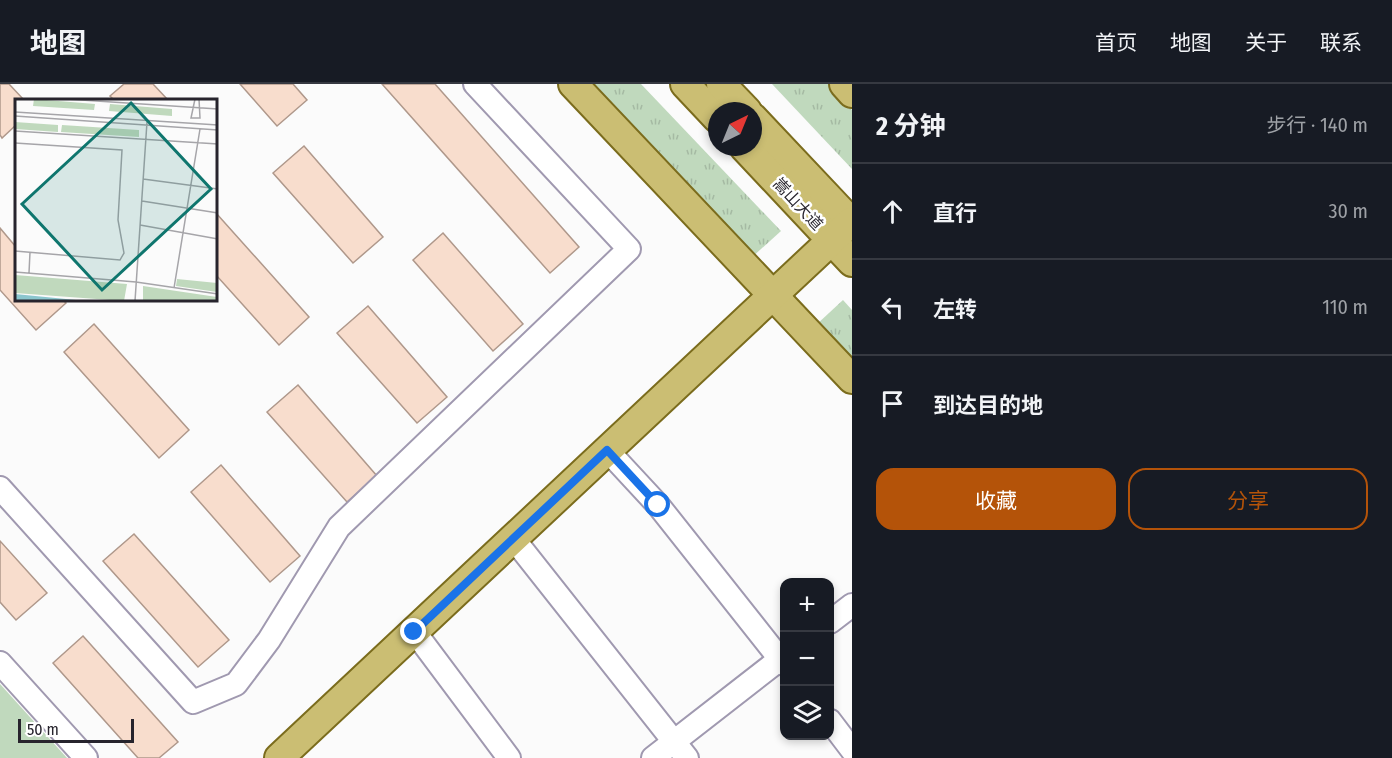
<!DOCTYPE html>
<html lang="zh">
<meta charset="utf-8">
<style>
:root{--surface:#171b24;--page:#20242c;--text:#f1f3f6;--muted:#9ea1a6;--line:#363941;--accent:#b45309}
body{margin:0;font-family:"Fira Sans Condensed","Noto Sans SC",sans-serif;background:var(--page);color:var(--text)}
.controls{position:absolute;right:18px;bottom:18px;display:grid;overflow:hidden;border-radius:12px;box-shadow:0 3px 9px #0003}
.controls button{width:54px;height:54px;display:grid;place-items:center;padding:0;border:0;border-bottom:2px solid var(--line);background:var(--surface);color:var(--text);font:30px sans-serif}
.compass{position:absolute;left:708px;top:18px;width:54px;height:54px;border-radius:50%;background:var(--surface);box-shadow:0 3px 9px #0003;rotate:43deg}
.scale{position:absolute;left:18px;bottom:15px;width:116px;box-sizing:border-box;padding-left:6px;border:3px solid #27242d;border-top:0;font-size:16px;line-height:21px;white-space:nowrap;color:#27242d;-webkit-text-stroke:4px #fff;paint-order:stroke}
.stop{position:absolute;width:18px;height:18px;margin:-14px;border:4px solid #1a73e8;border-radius:50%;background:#fff}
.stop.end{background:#1a73e8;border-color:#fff;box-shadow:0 2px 6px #0008}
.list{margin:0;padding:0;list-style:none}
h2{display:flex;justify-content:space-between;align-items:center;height:78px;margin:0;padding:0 24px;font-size:26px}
h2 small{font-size:20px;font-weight:400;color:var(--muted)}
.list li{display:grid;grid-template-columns:39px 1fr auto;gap:18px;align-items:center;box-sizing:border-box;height:96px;padding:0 24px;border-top:2px solid var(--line)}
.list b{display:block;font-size:22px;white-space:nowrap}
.list em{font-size:20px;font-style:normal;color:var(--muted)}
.actions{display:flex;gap:12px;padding:18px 24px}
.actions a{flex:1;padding:14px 0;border:2px solid var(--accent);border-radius:18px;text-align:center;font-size:21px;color:var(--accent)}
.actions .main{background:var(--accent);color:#fff}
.icon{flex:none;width:33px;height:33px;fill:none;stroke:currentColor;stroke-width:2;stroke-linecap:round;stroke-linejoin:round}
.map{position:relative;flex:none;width:852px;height:674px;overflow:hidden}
header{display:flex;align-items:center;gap:36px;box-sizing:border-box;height:84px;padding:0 30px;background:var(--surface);border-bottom:2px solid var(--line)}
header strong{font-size:28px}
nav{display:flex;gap:33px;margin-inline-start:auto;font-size:21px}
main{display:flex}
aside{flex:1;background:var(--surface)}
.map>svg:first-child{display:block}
</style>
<header>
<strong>地图</strong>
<nav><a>首页</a><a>地图</a><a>关于</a><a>联系</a></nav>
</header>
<main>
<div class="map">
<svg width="852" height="674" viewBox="0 0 852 674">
<defs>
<pattern id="grass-tufts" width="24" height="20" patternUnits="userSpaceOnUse" patternTransform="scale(1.5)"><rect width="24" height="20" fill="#c0d9bd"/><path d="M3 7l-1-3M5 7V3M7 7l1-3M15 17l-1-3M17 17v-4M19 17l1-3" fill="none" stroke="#a5baa3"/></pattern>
</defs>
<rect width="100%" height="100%" fill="#fbfbfb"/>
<!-- grass -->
<g fill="url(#grass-tufts)">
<polygon points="584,0 641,0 781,147 750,175"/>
<polygon points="772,0 828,0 852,26 852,85"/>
<polygon points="843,216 852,226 852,280 816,241"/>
</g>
<!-- park -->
<polygon fill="#c0d9bd" points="0,600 67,674 0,674"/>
<!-- building -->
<g fill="#f8ddcd" stroke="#af988b" stroke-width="1.5">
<polygon points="0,0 9,0 24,16 16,16 16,41 2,54 0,51"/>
<polygon points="124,0 153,0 168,16 114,16 110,12"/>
<polygon points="240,0 293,0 307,16 277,42"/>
<polygon points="382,0 435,0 579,163 550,189"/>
<polygon points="304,62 383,153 353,179 273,89"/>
<polygon points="216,129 309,233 279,261 216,191"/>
<polygon points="0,144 16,163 16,216 63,216 66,219 36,246 0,206"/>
<polygon points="443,149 523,240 493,267 413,176"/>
<polygon points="368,222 447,313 417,339 337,249"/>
<polygon points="94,240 189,346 159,374 64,268"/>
<polygon points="298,301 377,392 347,418 267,328"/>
<polygon points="221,381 300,472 270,498 191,408"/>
<polygon points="134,450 229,556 198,583 103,477"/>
<polygon points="0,457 47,509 16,536 0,518"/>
<polygon points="83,552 178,658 159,674 138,674 53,579"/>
</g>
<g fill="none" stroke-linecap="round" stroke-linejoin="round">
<defs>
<g id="minor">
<polyline points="607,366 658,421 784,580"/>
<polyline points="0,404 193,618 236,600 269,556 339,443 629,165 475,0"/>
<polyline points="513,454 687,674"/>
<polyline points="830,538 852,521"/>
<polyline points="414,547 509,674"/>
<polyline points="0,579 86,674"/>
<polyline points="830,637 852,666"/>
<polyline points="653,674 784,572"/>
</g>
<g id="major">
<polyline points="573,0 852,295"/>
<polyline points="685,0 717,34"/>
<polyline points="721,0 747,27"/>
<polyline points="844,0 852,9"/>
<polyline points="753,34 852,139"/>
<polyline points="744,63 852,178"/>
<polyline points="279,674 851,138"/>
</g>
</defs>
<!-- minor casing -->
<use href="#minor" stroke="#a099b0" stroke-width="26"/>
<!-- major casing -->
<use href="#major" stroke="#7b6c1d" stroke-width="32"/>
<!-- minor -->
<use href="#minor" stroke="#fff" stroke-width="22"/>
<!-- major -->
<use href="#major" stroke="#cbbe73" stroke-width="28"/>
</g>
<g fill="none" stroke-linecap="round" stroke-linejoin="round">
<!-- route -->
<polyline stroke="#1a73e8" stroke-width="8" points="414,548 607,366 658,421"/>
</g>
<g text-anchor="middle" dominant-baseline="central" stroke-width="5" stroke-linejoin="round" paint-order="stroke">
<!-- street labels -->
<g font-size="16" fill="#27242d" stroke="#fff">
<text transform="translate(798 120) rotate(47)">嵩山大道</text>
</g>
</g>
<!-- overview -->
<g transform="translate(15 15)">
<rect width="202" height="202" fill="#fbfbfb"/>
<path d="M 19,0 L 80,5 L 79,11 L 18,7 ZM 95,5 L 157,10 L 157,17 L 94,12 ZM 0,23 L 43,26 L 43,33 L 0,30 ZM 47,26 L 124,31 L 124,38 L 46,33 Z" fill="#c0d9bd"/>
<path d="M 0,176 L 112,185 L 109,202 L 0,194 ZM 162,180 L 202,184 L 202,193 L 161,187 ZM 128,187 L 202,198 L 202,202 L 128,202 Z" fill="#c0d9bd"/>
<path d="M 0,195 L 71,202 L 0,202 Z" fill="#8bc6ce"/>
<path fill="none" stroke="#a6a5a9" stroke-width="1.5" d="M 51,0 L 203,10M 180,0 L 176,19 L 185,19 L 184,0M 0,13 L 203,26M 0,17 L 203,31M 0,32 L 203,45M 0,44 L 107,51 L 103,121 L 109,154 L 105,161 L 0,152M 128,80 L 203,90M 127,102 L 203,114M 125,126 L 203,140M 0,173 L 121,183 L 203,195M 14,174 L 15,153M 159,189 L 185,30M 120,202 L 132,23"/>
<path fill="#0f766e" fill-opacity="0.15" stroke="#0f766e" stroke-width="3" d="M 116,4 L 196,90 L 87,191 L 7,105 Z"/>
<rect width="202" height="202" fill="none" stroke="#27242d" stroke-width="3"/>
</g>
</svg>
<div class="controls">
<button>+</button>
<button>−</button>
<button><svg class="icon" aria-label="layers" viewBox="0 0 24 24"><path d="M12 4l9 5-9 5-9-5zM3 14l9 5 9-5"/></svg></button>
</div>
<svg class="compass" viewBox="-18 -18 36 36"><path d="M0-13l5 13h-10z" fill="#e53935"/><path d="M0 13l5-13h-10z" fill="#9ea1a6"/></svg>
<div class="scale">50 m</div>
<div class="stop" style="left:658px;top:421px"></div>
<div class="stop end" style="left:414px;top:548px"></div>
</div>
<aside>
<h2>2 分钟<small>步行 · 140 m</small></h2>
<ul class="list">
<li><svg class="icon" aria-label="ahead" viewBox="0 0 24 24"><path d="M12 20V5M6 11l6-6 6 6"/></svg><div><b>直行</b></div><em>30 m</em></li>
<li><svg class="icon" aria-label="left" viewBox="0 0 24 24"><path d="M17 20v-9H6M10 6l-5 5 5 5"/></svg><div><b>左转</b></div><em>110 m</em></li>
<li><svg class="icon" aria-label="arrive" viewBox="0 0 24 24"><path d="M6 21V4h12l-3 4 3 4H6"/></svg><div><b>到达目的地</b></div></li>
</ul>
<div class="actions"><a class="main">收藏</a><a>分享</a></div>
</aside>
</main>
